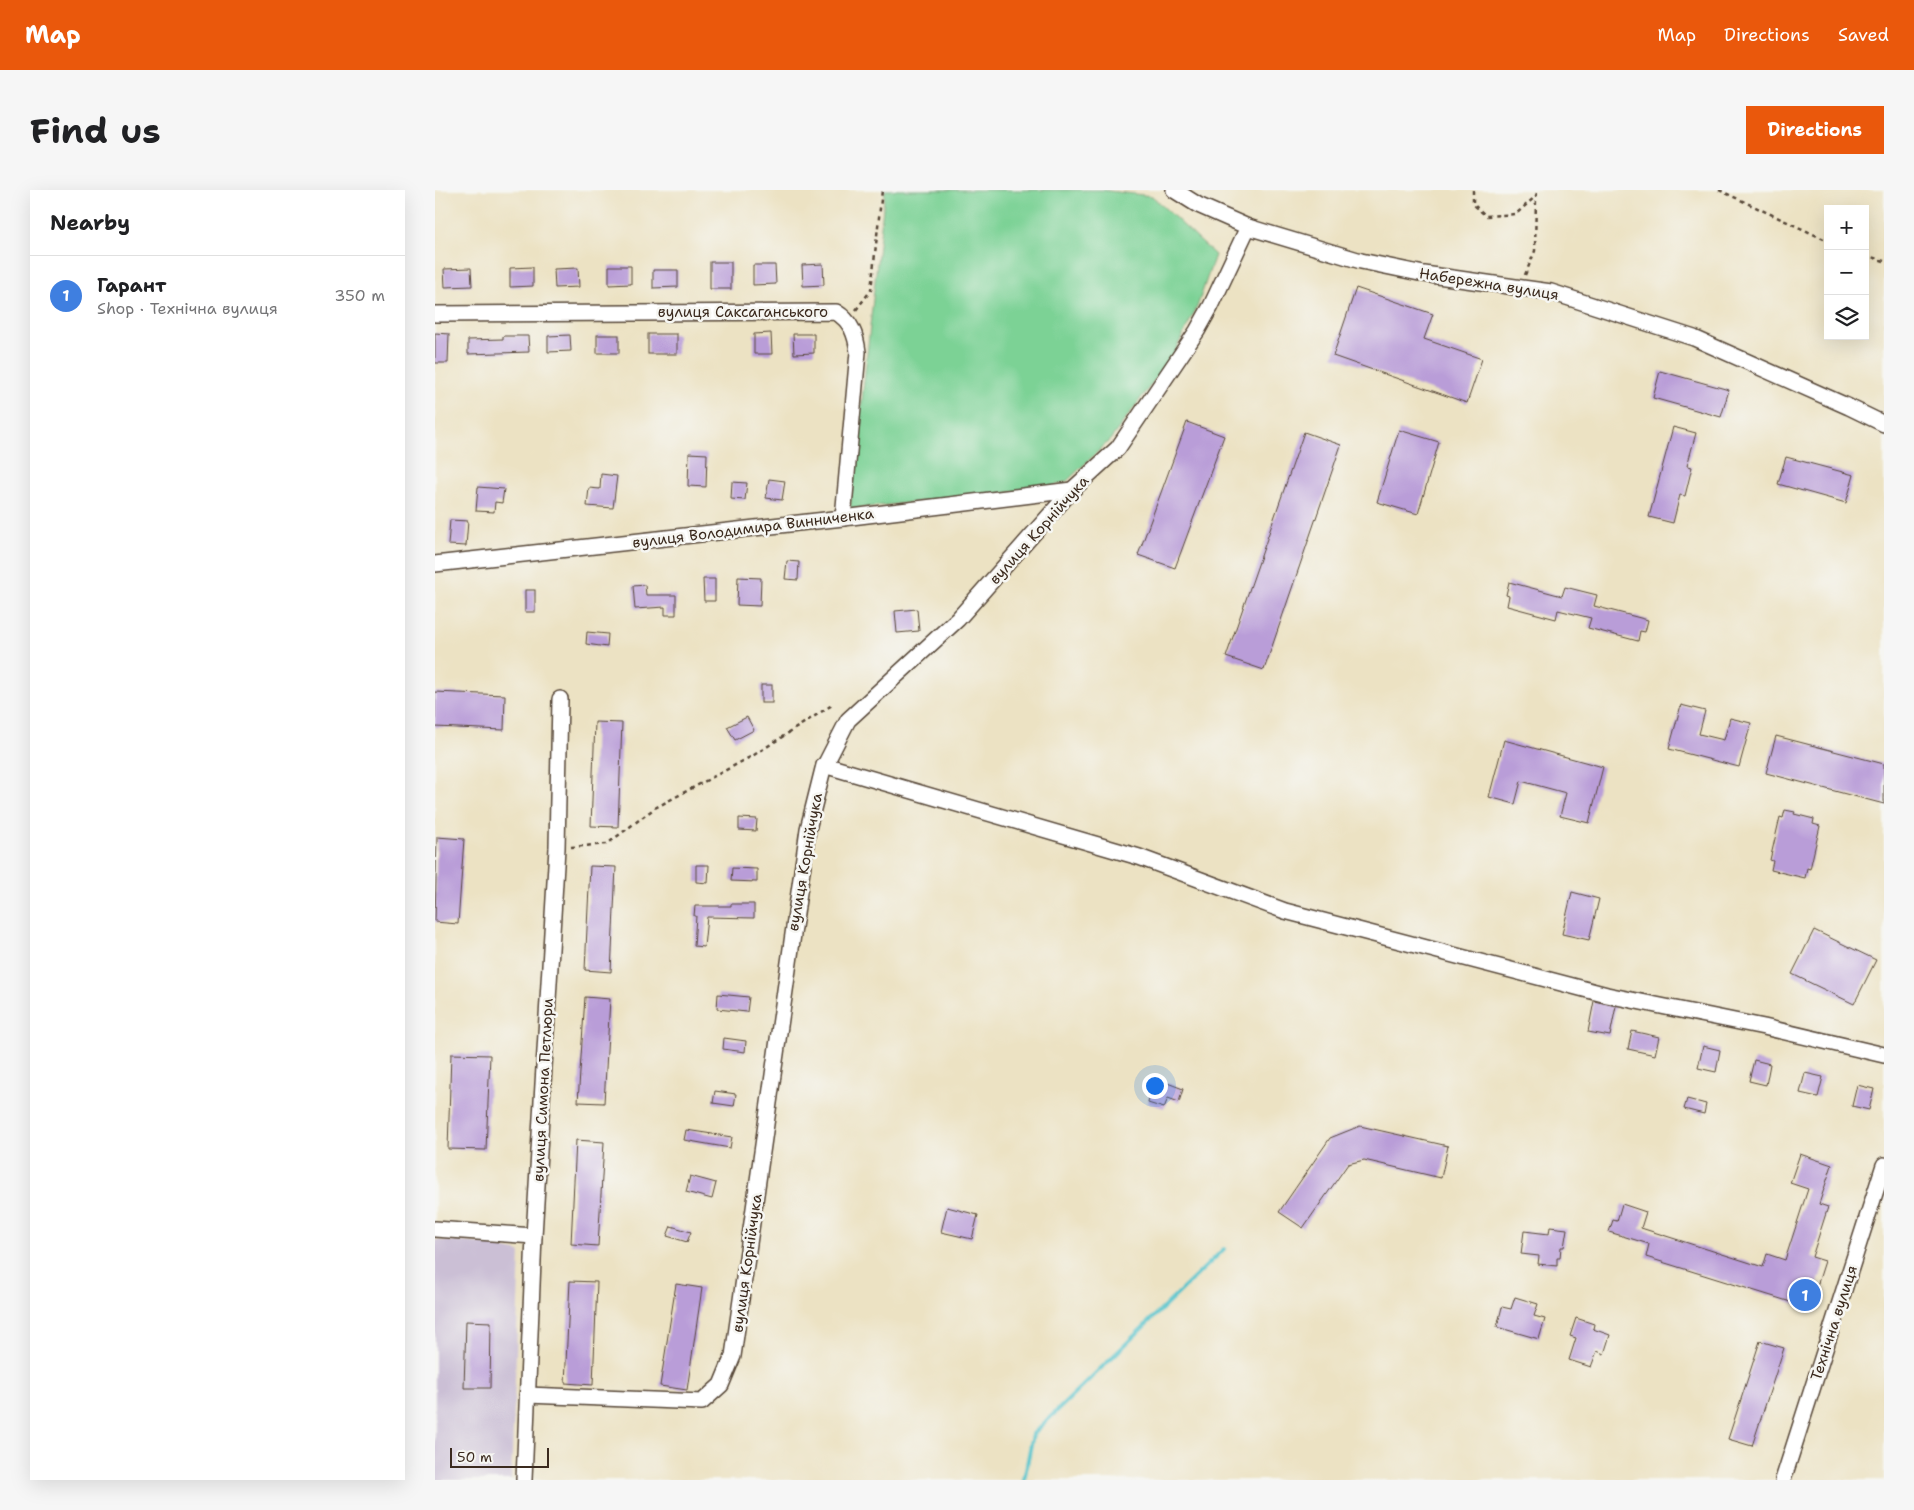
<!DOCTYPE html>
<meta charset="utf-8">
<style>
:root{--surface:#fff;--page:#f6f6f6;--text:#202124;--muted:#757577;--line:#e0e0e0;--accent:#ea580c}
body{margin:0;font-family:"Shantell Sans",sans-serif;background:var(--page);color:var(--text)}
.controls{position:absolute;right:15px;top:15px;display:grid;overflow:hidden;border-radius:0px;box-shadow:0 5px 20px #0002}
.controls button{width:45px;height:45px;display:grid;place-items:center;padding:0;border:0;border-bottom:1px solid var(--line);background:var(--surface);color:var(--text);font:25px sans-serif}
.scale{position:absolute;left:15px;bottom:12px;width:99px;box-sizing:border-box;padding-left:5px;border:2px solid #3b2a1e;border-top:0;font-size:14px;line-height:18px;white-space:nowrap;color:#3b2a1e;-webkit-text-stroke:4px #f6f6f2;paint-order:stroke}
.you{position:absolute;left:719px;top:895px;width:18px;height:18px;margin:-12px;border:4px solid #fff;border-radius:50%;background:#1a73e8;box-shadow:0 0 0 8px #1a73e833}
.badge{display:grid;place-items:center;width:32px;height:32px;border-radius:50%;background:var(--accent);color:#fff;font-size:16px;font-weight:700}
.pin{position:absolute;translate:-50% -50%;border:2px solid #fff;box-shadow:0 1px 5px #0006}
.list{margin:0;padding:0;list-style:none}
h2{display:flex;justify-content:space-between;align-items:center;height:65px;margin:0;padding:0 20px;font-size:21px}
h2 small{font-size:16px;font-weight:400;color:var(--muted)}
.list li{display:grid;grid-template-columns:32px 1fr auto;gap:15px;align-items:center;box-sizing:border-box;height:80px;padding:0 20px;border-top:1px solid var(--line)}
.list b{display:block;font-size:19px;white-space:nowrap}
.list p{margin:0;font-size:16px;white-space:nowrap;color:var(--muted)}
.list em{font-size:16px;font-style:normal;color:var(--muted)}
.icon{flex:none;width:28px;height:28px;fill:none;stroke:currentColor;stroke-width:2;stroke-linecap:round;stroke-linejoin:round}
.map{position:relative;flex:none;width:1449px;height:1290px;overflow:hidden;border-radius:0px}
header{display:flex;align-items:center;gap:30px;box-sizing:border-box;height:70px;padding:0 25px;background:var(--accent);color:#fff}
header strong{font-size:24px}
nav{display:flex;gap:28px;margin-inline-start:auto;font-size:18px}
.intro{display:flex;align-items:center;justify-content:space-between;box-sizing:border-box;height:120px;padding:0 30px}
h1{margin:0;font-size:35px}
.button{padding:12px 22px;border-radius:0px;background:var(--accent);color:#fff;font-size:18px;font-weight:700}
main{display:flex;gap:30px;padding:0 30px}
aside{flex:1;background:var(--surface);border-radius:0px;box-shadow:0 5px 20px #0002}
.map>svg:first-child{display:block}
</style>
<header>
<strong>Map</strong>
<nav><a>Map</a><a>Directions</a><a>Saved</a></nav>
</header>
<div class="intro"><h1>Find us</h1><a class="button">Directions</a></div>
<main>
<aside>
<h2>Nearby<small></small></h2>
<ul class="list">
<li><span class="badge" style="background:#3f7fe0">1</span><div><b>Гарант</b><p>Shop · Технічна вулиця</p></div><em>350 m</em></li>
</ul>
</aside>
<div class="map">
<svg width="1449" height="1290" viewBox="0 0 1449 1290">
<rect width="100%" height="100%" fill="#f6f6f2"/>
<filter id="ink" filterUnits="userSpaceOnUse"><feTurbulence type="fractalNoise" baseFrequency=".02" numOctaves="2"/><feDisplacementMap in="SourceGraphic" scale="10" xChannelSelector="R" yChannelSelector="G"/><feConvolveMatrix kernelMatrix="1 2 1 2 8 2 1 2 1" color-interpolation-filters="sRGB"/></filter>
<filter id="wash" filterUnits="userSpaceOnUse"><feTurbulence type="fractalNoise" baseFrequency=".0096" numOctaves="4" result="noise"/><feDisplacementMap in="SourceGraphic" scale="20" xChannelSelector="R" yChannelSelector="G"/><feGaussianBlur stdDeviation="1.12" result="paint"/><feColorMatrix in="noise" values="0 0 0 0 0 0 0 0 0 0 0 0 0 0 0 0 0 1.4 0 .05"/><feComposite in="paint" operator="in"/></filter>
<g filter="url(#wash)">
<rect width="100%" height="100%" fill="#ece2c3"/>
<!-- industrial -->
<polygon fill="#cbbfd5" points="0,1050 44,1053 85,1062 76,1290 0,1290"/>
<!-- green -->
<polygon fill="#7cd295" stroke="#5c7e5a" points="450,0 665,0 717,6 780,65 762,117 738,165 675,250 632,291 614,298 415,319"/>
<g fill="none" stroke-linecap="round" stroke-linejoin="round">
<!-- stream -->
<polyline stroke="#57c4cc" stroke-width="4" points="589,1290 598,1244 789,1059"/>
</g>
<g id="blocks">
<!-- building -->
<g fill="#b99dd8">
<rect x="275" y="72" width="21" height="27"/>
<polygon points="388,74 389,95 368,96 367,75"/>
<polygon points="318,75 340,75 341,94 318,95"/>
<polygon points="174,76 196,76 196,94 174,95"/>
<polygon points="98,77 98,96 75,97 75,78"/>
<polygon points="36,78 37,96 10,97 9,79"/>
<polygon points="143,78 144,97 120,98 119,79"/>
<polygon points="218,80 243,80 243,97 218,98"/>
<polygon points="921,98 998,124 989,149 1047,169 1032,213 898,166"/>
<polygon points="0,143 14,144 13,173 0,173"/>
<polygon points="336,143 337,164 319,164 319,144"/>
<rect x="213" y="144" width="29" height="20"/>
<polygon points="358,144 379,144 379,163 359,164"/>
<polygon points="135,145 136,161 113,162 113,146"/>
<rect x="162" y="145" width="22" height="18"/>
<polygon points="68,146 93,146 94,162 33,164 33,150 68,149"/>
<polygon points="1225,181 1294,200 1286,227 1218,208"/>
<polygon points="752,232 789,246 740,378 703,365"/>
<polygon points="1238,237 1261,243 1252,276 1257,277 1250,306 1245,305 1238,333 1214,327"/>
<polygon points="964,240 1004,252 983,324 942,312"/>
<polygon points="869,242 906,255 829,480 791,467"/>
<polygon points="254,263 272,264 271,297 253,296"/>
<polygon points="1351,267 1419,285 1411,313 1343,294"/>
<polygon points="166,284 182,286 178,318 152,316 154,298 165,299"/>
<polygon points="334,289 350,291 347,310 331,308"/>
<polygon points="297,292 312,293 310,310 296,309"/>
<polygon points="43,297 69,299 67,313 60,312 59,322 41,321"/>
<polygon points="15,330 33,331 31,356 13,355"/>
<polygon points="352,371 364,372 363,390 350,389"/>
<polygon points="303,387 326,388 325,416 302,415"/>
<polygon points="268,389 280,389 280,411 269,411"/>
<polygon points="1074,392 1127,406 1130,397 1162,405 1159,416 1213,430 1210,442 1205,441 1203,451 1153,438 1156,428 1123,420 1121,429 1072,416 1074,406 1071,405"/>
<polygon points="210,395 211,405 241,405 241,425 230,425 230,417 200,419 198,396"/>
<rect x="90" y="400" width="10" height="22"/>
<polygon points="482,419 484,441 462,443 460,421"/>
<polygon points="152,442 173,444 172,457 151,454"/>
<rect x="326" y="495" width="11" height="18"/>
<polygon points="0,502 70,505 69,540 0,537"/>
<polygon points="1246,515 1270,521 1264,544 1289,550 1295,528 1316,533 1304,577 1234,559"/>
<polygon points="312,527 319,540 300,550 292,537"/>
<polygon points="160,532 187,533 183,637 156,636"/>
<polygon points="1341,546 1449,574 1449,614 1331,583"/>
<polygon points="1069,550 1168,577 1154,633 1125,626 1131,603 1086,591 1080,614 1054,607"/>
<polygon points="1350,620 1360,622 1359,624 1379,629 1378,634 1385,636 1375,679 1372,678 1370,688 1336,680 1338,671 1335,670 1345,627 1348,628"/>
<polygon points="304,628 322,629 321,641 304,640"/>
<polygon points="2,647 29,649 23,734 0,732"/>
<polygon points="261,675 274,675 273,693 261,692"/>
<polygon points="155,676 181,677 176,782 150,780"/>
<polygon points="297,678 322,679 322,692 296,691"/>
<polygon points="1137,702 1164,709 1154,750 1127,744"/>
<polygon points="296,714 319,714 319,728 272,727 269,757 259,756 261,726 259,726 260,716 296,716"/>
<polygon points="1379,740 1441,770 1419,814 1357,784"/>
<polygon points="283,804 314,807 312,822 282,819"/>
<polygon points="150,807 175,809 169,913 143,912"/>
<polygon points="1159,811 1181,816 1175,846 1153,842"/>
<polygon points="1197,841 1224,847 1220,865 1193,859"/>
<polygon points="289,848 311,851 310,862 288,859"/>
<polygon points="1268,856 1285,860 1281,882 1263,878"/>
<polygon points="16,864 55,865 51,960 13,959"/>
<polygon points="1319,870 1335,874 1331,895 1314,891"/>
<polygon points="1370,883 1388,887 1383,907 1365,903"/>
<polygon points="722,889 748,899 744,912 733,908 729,918 713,913 717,896 719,897"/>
<polygon points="1422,895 1439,899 1434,920 1417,916"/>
<polygon points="280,901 301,904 299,916 278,913"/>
<polygon points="1252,909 1271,914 1269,924 1249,919"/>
<polygon points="925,936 1013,956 1006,988 929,970 913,974 868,1038 844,1022 895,948"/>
<polygon points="251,940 297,947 295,958 249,950"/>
<polygon points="141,950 169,952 163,1056 136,1054"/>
<polygon points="1365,964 1397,975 1384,1014 1393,1017 1377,1067 1390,1071 1375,1118 1211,1067 1214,1054 1174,1042 1178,1030 1182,1031 1187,1014 1211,1022 1206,1038 1328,1077 1332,1064 1350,1070 1373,999 1355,993"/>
<polygon points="255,986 281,993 277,1009 251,1002"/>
<polygon points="512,1017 543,1025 537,1049 506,1042"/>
<polygon points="236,1036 256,1042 252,1052 232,1046"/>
<polygon points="1115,1037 1132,1039 1129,1057 1126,1057 1125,1068 1122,1068 1122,1076 1103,1074 1104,1066 1086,1064 1089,1041 1114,1044"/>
<polygon points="135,1091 162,1092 158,1195 130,1193"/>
<polygon points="241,1094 267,1098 252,1200 225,1196"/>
<polygon points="1080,1107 1103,1114 1099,1126 1110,1129 1104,1149 1062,1137 1067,1117 1076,1119"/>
<polygon points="1141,1128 1159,1134 1158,1139 1175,1145 1169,1164 1162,1161 1156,1177 1134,1170 1141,1148 1135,1146"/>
<polygon points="31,1131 56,1132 55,1198 29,1198"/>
<polygon points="1325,1151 1349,1158 1317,1256 1293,1249"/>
</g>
</g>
</g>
<g filter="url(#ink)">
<use href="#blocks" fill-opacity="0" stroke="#564637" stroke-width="1"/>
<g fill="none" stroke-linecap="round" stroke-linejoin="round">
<defs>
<g id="street">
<polyline points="739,0 763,15 813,37 926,71 989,84 1116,102 1259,148 1414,217 1449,234"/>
<path d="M 0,124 L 401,122 C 416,131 421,145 423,162 L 408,328"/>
<polyline points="0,374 408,328 637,300"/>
<polyline points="389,575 704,667 850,721 1172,805 1329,837 1449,865"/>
<polyline points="0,1039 99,1046"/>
<polyline points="92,1205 267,1212 286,1195 298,1166 373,639 388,579 413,530 523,429 637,300 683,258 762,141 776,116 813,37"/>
<polyline points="89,1290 99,1046 122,658 125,509"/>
<polyline points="1348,1290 1449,975"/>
</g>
</defs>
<!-- street casing -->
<use href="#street" stroke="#564637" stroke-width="18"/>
<!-- path -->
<g stroke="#564637" stroke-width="2.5" stroke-dasharray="4 4" stroke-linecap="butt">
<polyline points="1038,0 1038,14 1051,26 1081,24 1101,6"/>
<polyline points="1284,0 1393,51"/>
<polyline points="1430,65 1449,71"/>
<polyline points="1090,85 1100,61 1101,6 1103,0"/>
<polyline points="421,120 436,100 447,0"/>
<polyline points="136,657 172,654 220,618 319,565 397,515"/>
</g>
<!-- street -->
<use href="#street" stroke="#fff" stroke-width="15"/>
</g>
</g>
<g text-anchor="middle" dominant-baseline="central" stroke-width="5" stroke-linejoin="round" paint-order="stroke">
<!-- street labels -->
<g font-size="15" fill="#3b2a1e" stroke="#f6f6f2">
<text transform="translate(1054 94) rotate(9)">Набережна вулиця</text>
<text x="308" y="122">вулиця Саксаганського</text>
<text transform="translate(318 338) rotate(-7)">вулиця Володимира Винниченка</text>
<text transform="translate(604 340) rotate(-48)">вулиця Корнійчука</text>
<text transform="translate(370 672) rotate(-80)">вулиця Корнійчука</text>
<text transform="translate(108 900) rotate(-87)">вулиця Симона Петлюри</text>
<text transform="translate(312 1073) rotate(-82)">вулиця Корнійчука</text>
<text transform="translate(1399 1133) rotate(-72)">Технічна вулиця</text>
</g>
</g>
</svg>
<div class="controls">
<button>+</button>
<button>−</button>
<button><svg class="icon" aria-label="layers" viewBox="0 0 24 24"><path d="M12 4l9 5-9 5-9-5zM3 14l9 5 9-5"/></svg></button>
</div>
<div class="scale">50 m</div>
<div class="you"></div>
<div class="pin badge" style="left:1370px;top:1105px;background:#3f7fe0">1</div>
</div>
</main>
